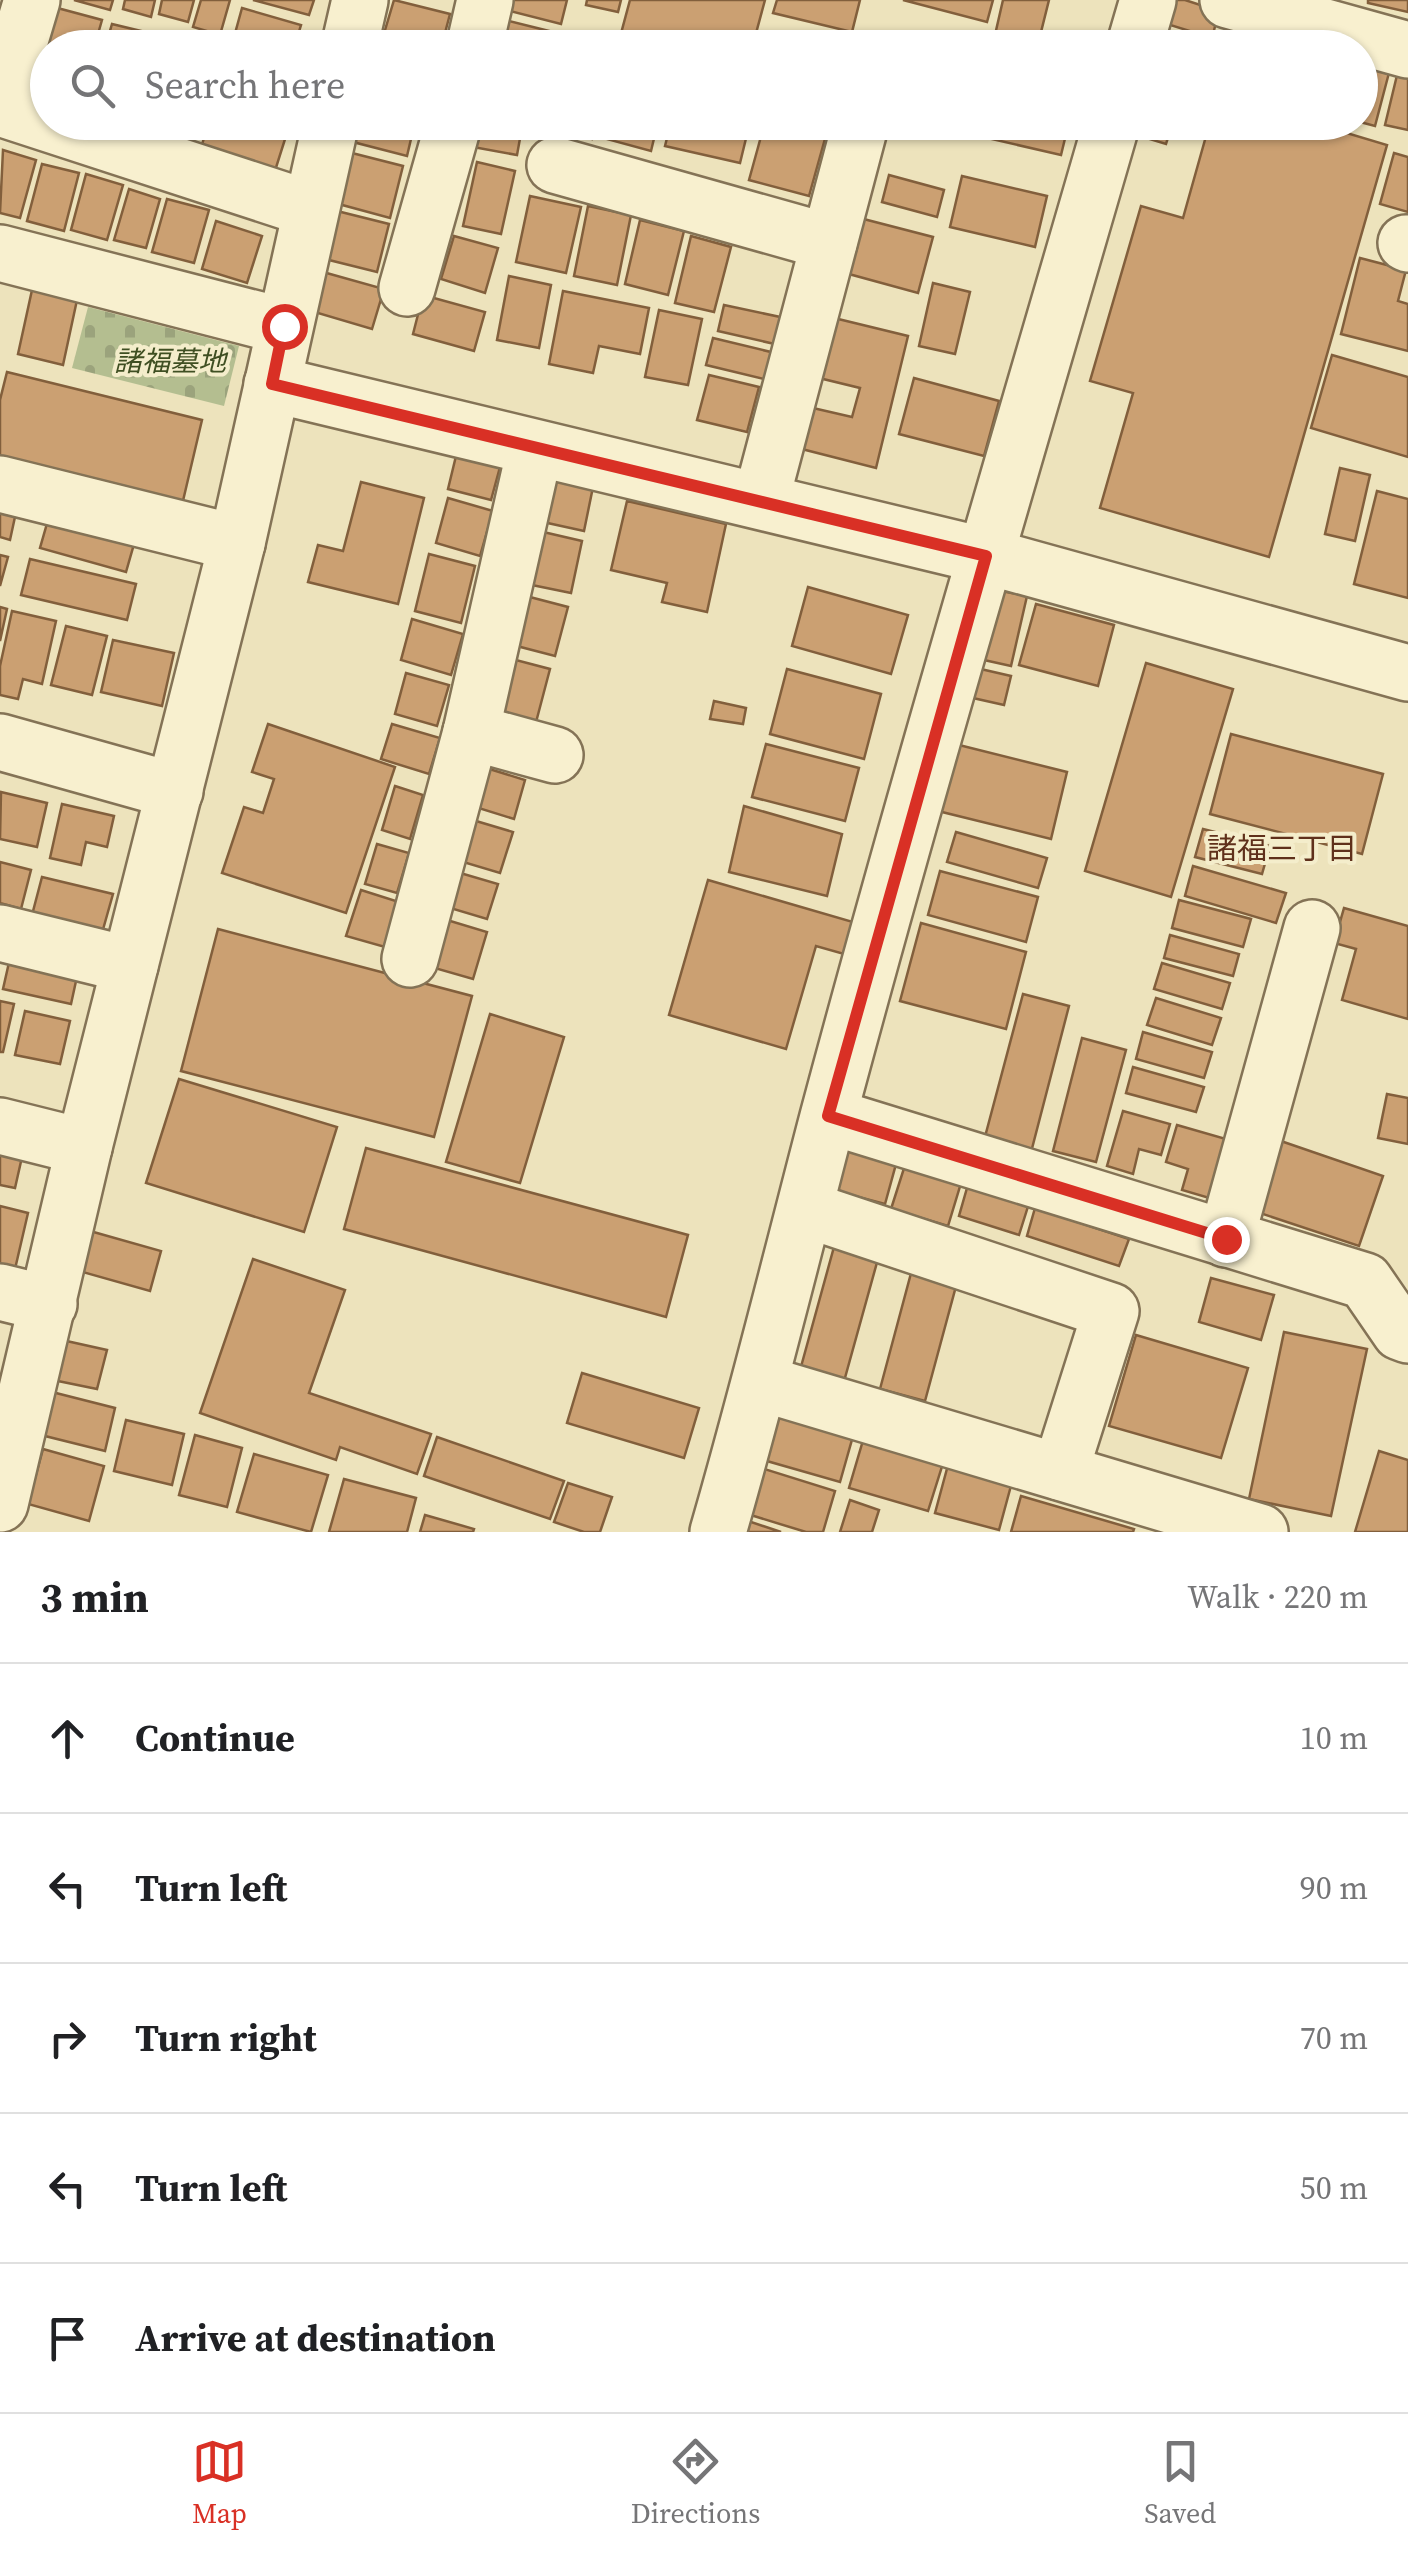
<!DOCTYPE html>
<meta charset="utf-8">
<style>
:root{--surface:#fff;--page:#f2f2f2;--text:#202124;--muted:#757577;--line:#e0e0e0;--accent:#d93025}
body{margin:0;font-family:"Source Serif 4","Noto Sans JP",serif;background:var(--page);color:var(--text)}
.stop{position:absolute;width:30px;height:30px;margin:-22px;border:8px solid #d93025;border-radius:50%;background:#fff}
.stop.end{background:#d93025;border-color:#fff;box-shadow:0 2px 10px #0008}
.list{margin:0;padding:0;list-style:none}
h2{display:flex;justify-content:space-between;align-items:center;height:130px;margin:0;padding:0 40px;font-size:42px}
h2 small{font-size:32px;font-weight:400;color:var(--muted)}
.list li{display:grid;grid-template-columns:65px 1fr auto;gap:30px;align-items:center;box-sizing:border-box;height:150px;padding:0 40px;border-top:2px solid var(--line)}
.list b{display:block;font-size:38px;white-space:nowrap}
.list em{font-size:32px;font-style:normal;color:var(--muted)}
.icon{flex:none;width:55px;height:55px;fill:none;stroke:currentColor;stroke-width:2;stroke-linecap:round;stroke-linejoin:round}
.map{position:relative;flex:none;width:1408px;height:1532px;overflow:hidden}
.search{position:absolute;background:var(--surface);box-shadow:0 2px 8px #0004;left:30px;right:30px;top:30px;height:110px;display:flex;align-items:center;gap:25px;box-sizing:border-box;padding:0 35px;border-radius:55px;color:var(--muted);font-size:38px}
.sheet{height:880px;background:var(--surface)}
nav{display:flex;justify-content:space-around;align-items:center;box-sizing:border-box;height:140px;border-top:2px solid var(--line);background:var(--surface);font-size:28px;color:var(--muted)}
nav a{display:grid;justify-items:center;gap:5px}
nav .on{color:var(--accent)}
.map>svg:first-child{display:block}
</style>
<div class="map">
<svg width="1408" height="1532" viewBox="0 0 1408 1532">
<defs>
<pattern id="cemetery-stones" width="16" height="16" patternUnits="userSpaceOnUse" patternTransform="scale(2.5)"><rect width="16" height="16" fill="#b4be90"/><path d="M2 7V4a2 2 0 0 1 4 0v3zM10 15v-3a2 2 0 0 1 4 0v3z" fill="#9ba37c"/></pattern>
</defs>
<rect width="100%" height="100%" fill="#ede3bc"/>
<!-- cemetery -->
<polygon fill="url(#cemetery-stones)" points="88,307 239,346 224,406 72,368"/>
<!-- building -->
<g fill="#cba072" stroke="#825f3c" stroke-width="2.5">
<polygon points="74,0 113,0 110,10"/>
<polygon points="125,0 155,0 151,17 123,9"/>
<polygon points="162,0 194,0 188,22 159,14"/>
<polygon points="201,0 230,0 220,35 193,27"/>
<polygon points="253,0 314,0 309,15"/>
<polygon points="394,0 450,14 441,48 380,47"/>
<polygon points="509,0 567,0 561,24 506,10"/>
<polygon points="587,0 621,0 618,12 586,5"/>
<polygon points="630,0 765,0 752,48 643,48 619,41"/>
<polygon points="777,0 860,0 852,32 773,13"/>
<polygon points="903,0 993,0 987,22"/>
<polygon points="1003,0 1049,0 1037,48 992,48"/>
<polygon points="1160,0 1185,0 1219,11 1212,38 1154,20"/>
<polygon points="1368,0 1408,0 1408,12 1368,3"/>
<polygon points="50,6 102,20 94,48 48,48 48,51 38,48"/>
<polygon points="242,8 301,25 294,48 231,48"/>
<polygon points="505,20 549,31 546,48 499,48"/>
<polygon points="1240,23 1287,34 1283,48 1234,48"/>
<polygon points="112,24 145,32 140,48 105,48"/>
<polygon points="1151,31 1205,45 1204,48 1147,48"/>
<polygon points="150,37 179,44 178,48 147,48"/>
<polygon points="1360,61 1390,69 1375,126 1360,122"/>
<polygon points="25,62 48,68 48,106 15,97"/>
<polygon points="1398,71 1408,74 1408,130 1385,125"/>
<polygon points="169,122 196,122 193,136 167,128"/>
<polygon points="209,122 245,122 286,136 274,174 200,151"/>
<polygon points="359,122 415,122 407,156 353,142"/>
<polygon points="477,122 523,122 517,155 473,147"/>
<polygon points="549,122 596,122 592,139 548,128"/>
<polygon points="608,122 658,122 651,151 603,138"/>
<polygon points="671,122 750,122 740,163 665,146"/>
<polygon points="765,122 807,122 828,128 809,196 749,180"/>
<polygon points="959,122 1069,122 1061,155 957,131"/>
<polygon points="1125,122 1173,122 1166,144 1123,131"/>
<polygon points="1210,122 1310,122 1387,145 1269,557 1100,508 1133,393 1090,381 1141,206 1183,218"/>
<polygon points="3,150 36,160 20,218 0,213"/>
<polygon points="348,152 403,166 390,218 335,203"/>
<polygon points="1394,153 1408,157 1408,212 1380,204"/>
<polygon points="477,162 515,171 501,234 463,226"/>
<polygon points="42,164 79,173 64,231 27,221"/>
<polygon points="86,174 123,185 107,240 71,230"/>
<polygon points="889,175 944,190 937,217 882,202"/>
<polygon points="962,176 1047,196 1035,247 950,227"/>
<polygon points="129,189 160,199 146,248 114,240"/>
<polygon points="530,196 581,207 566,273 516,262"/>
<polygon points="167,199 209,210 194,263 152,252"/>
<polygon points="588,206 631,215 617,285 574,276"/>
<polygon points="333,210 389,224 377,272 321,258"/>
<polygon points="852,216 933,237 918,293 838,271"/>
<polygon points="640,220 684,231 668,295 625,284"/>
<polygon points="216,221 262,236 247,283 202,269"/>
<polygon points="454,236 498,248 485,293 441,279"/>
<polygon points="691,236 731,247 714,312 675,303"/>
<polygon points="1360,258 1406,270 1398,301 1408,304 1408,351 1341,334"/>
<polygon points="323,272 384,289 372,329 311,311"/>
<polygon points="509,276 551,285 539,348 497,340"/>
<polygon points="933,283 970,292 955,354 919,346"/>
<polygon points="32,290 77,300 63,365 18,354"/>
<polygon points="563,291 649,308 640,354 599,346 593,373 549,364"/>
<polygon points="423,295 485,312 474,351 413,334"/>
<polygon points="724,305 785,318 779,345 718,331"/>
<polygon points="659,310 702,319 688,385 645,377"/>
<polygon points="830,317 908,336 876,468 790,446 800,405 852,417 860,388 815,377"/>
<polygon points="713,338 775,353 768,380 706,365"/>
<polygon points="1332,355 1408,377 1408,457 1311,428"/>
<polygon points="7,372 202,420 182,505 0,461 0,400"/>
<polygon points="709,375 759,387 747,432 697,420"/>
<polygon points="914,378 999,401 984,456 899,434"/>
<polygon points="456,456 500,467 491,500 448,489"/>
<polygon points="1340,468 1370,475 1355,541 1325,534"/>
<polygon points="553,479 593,487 584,531 543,522"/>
<polygon points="361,482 424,498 398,604 308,582 318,545 343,551"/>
<polygon points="1377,491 1408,499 1408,598 1354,584"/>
<polygon points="448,498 493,511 480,556 436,543"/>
<polygon points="0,499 18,503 10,540 0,537"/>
<polygon points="627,501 726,524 707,612 662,602 667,583 611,570"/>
<polygon points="50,513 136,537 126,572 40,548"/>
<polygon points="539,531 582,541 571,593 527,584"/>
<polygon points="429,554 475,566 461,623 415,611"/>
<polygon points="0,555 8,557 0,586"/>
<polygon points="30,559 136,584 127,620 21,595"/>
<polygon points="808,587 908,615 891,674 792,646"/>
<polygon points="991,589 1027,596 1011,666 975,658"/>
<polygon points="526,596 568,607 555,656 513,645"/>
<polygon points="1036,604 1114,625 1098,686 1019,665"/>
<polygon points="0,607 7,609 0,641"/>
<polygon points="12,611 56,621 42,684 23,679 18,699 0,695 0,666"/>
<polygon points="412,619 463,634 451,675 401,660"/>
<polygon points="66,626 107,636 92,695 51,685"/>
<polygon points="113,640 174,653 162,706 101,692"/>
<polygon points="508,658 550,669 535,726 494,715"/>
<polygon points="1146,663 1233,689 1171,897 1085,871"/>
<polygon points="972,667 1011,676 1004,705 964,696"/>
<polygon points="787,669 881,694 864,759 770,734"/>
<polygon points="406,673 449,685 437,726 395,714"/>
<polygon points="714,701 746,708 743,724 710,719"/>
<polygon points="268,724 395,767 346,913 222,873 244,807 263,813 274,779 252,772"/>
<polygon points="392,724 440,738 429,774 381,759"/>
<polygon points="1231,734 1383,774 1362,854 1210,814"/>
<polygon points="766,744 859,768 845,821 752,797"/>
<polygon points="955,744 1067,772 1051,839 938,811"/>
<polygon points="483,767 525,780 514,819 472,806"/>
<polygon points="395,786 423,795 410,839 382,830"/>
<polygon points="1,792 47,803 37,847 0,839"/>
<polygon points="62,804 114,816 107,847 86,842 81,865 50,858"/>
<polygon points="744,806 842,834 827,896 729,872"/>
<polygon points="466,818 513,832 500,873 453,859"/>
<polygon points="1203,829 1270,846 1262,874 1195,857"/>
<polygon points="956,832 1047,858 1038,888 947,862"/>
<polygon points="377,844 409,853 397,893 365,884"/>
<polygon points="0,862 31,870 21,909 0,903"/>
<polygon points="1193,866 1286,893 1276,923 1185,896"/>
<polygon points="450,870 498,884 487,919 440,905"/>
<polygon points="940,871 1038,897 1026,942 928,915"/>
<polygon points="42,877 113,894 102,933 32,915"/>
<polygon points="708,880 853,922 844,954 816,946 786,1049 669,1015"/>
<polygon points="361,890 399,902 385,947 346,936"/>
<polygon points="1179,900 1251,919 1243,947 1172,928"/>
<polygon points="1344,908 1408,926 1408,1019 1342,1000 1356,949 1334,943"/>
<polygon points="437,917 487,932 473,979 424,965"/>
<polygon points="921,923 1026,952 1006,1029 900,1001"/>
<polygon points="218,929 472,996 434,1137 181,1071"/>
<polygon points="1170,935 1239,954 1233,976 1164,958"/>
<polygon points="10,958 78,972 71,1004 3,989"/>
<polygon points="1162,963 1230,983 1222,1009 1154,989"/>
<polygon points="1023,994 1069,1006 1029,1160 982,1148"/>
<polygon points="1156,998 1221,1018 1212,1045 1147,1025"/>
<polygon points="0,1001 14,1004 3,1052 0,1052"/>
<polygon points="25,1011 70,1021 60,1064 15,1055"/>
<polygon points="490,1014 564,1037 520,1183 446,1162"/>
<polygon points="1143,1032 1212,1052 1204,1078 1136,1059"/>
<polygon points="1082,1038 1126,1050 1096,1162 1053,1151"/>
<polygon points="1133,1067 1204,1087 1196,1112 1126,1093"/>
<polygon points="179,1079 337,1127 304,1232 146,1183"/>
<polygon points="1387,1094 1408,1098 1408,1144 1378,1138"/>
<polygon points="1123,1111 1170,1124 1161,1155 1139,1149 1133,1174 1107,1166"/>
<polygon points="1177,1125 1233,1141 1216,1200 1182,1190 1188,1169 1166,1162"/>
<polygon points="1275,1139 1383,1176 1359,1246 1251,1210"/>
<polygon points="366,1148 688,1235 666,1317 344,1229"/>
<polygon points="839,1148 896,1164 885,1204 828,1189"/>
<polygon points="0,1152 22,1157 15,1188 0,1185"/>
<polygon points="905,1165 961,1183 948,1226 891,1209"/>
<polygon points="969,1181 1030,1200 1019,1235 959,1216"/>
<polygon points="0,1206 28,1213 15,1269 0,1266"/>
<polygon points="1035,1208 1129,1239 1119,1266 1027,1236"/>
<polygon points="90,1231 161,1251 150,1291 79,1271"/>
<polygon points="837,1236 881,1248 843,1385 799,1374"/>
<polygon points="253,1259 345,1290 309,1393 431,1434 417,1474 340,1447 336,1460 200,1413"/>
<polygon points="914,1262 959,1275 925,1401 880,1389"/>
<polygon points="1211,1278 1274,1295 1261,1340 1199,1322"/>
<polygon points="1284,1332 1367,1349 1331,1516 1249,1499"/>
<polygon points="1136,1335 1248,1368 1221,1458 1109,1426"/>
<polygon points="62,1340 107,1350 97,1389 53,1380"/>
<polygon points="582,1373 699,1408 684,1458 567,1423"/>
<polygon points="52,1392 115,1408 105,1451 41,1435"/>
<polygon points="772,1413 853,1436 840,1482 760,1459"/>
<polygon points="126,1420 184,1434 172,1485 114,1471"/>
<polygon points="195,1435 242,1448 227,1507 179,1495"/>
<polygon points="437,1437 564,1481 550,1519 424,1476"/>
<polygon points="864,1437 944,1460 928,1511 849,1488"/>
<polygon points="43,1449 104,1466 89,1521 28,1504"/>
<polygon points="1379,1451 1408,1460 1408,1532 1355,1532"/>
<polygon points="254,1454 328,1475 311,1532 237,1512"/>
<polygon points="948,1465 1012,1482 999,1530 935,1513"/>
<polygon points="758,1467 835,1491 823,1532 806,1532 744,1513"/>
<polygon points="344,1479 416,1498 407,1532 329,1532"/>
<polygon points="568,1483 612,1497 600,1532 584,1532 554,1522"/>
<polygon points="1021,1496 1134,1529 1133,1532 1011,1532"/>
<polygon points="850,1500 879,1510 872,1532 840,1532"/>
<polygon points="425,1515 474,1529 473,1532 420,1532"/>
<polygon points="739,1518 781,1532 734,1532"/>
</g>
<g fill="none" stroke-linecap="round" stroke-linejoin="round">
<defs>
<g id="minor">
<polyline points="1228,0 1408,50"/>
<polyline points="349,48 360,0"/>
<polyline points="474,48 485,0"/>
<polyline points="1134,48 1148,0"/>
<polyline points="0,108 310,209"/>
<polyline points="0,108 32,0"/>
<polyline points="555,165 829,242"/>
<polyline points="1406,243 1408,244"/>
<polyline points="0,253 283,326"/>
<polyline points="407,288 454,122"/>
<polyline points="272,384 986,556 1408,673"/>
<polyline points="0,484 237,543"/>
<polyline points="761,500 861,122"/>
<polyline points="471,732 555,755"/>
<polyline points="0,742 175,791"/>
<polyline points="0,933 130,965"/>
<polyline points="410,959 471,732 535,449"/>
<polyline points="829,1116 1365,1281 1400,1332 1408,1335"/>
<polyline points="0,1126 84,1147"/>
<polyline points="805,1209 1111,1311 1060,1472"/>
<polyline points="1226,1239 1312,928"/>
<polyline points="0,1292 49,1304"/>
<polyline points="761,1383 1260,1532"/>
<polyline points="0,1504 84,1147 237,543 331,122"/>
<path d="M 718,1532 C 758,1394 792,1255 828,1117 C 917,784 1016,453 1112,122"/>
</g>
</defs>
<!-- minor casing -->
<use href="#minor" stroke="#847356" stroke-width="60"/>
<!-- minor -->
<use href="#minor" stroke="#f8f0cf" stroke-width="55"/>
</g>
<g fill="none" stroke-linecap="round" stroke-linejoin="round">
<!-- route -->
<polyline stroke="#d93025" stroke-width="12" points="284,326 272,384 986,556 828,1116 1226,1239"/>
</g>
<g text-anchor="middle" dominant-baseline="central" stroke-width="8" stroke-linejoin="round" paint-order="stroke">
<!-- park labels -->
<g font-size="28" font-style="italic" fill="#3f4f22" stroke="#f4edcb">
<text x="170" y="361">諸福墓地</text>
</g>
<!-- neighbourhood labels -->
<g font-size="30" fill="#5f301b" stroke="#f4edcb">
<text x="1282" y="848">諸福三丁目</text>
</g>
</g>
</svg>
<div class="stop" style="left:284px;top:326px"></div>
<div class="stop end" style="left:1226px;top:1239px"></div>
<div class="search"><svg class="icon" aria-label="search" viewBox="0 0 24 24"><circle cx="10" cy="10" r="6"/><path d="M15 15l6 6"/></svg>Search here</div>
</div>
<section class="sheet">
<h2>3 min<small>Walk · 220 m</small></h2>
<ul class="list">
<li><svg class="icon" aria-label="ahead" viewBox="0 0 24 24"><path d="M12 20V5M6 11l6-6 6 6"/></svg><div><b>Continue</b></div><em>10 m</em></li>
<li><svg class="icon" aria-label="left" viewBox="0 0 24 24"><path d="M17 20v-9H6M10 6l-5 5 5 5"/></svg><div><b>Turn left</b></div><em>90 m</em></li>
<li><svg class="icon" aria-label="right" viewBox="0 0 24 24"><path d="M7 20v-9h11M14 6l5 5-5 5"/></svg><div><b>Turn right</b></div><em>70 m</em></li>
<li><svg class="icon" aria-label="left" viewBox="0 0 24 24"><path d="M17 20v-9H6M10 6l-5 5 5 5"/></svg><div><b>Turn left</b></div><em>50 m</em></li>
<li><svg class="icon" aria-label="arrive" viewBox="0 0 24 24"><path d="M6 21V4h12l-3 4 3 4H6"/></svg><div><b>Arrive at destination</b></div></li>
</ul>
</section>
<nav>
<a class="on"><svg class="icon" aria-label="map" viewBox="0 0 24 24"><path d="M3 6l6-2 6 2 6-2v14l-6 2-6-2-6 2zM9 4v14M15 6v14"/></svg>Map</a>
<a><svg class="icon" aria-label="directions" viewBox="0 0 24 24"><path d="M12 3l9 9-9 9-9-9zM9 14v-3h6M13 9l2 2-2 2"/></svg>Directions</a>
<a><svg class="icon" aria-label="saved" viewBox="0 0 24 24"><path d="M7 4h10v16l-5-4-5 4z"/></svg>Saved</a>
</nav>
